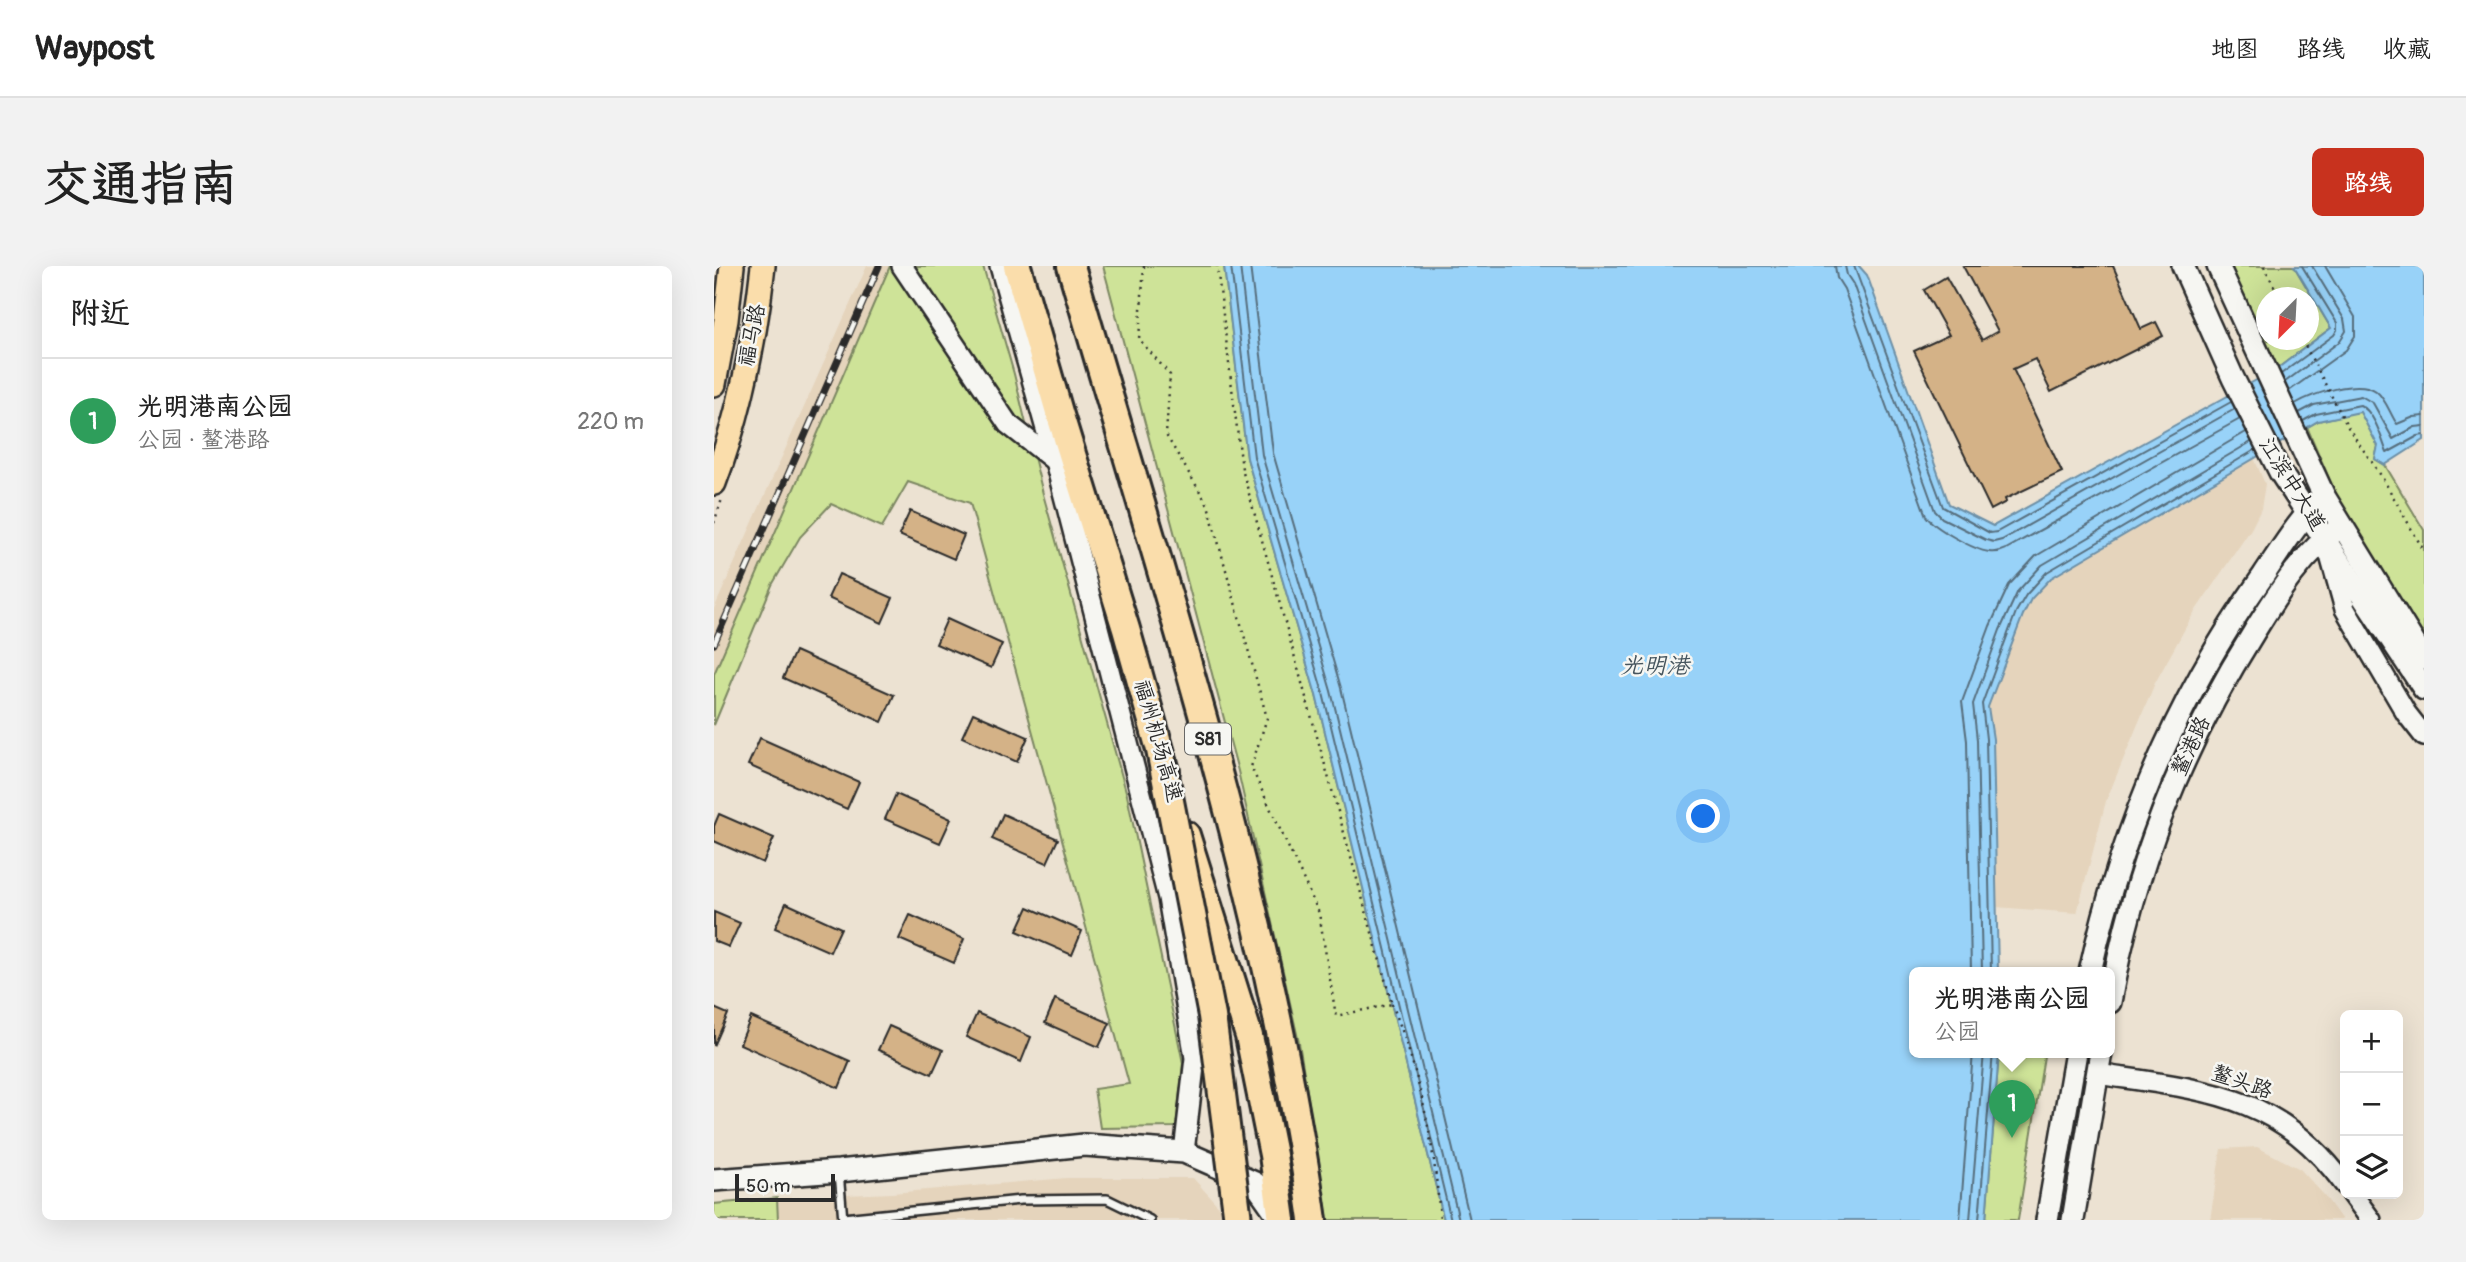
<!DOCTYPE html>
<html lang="zh">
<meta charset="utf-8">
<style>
:root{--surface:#fff;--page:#f2f2f2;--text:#222;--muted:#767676;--line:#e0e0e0;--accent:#c8321e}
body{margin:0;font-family:Pangolin,"LXGW WenKai TC",sans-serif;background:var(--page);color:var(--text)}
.controls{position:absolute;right:21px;bottom:21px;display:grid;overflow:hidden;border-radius:10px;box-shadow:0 7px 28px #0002}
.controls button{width:63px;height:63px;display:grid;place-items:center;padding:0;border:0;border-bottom:2px solid var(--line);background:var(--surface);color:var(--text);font:35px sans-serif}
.compass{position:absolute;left:1542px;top:21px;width:63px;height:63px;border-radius:50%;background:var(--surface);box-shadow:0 7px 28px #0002;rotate:204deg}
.scale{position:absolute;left:21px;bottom:18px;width:100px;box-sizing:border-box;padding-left:7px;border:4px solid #2b2b2b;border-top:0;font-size:19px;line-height:24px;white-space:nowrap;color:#2b2b2b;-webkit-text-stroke:5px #f6f6f2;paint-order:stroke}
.you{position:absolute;left:990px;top:551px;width:24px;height:24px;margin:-18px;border:5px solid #fff;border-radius:50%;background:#1a73e8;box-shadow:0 0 0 10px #1a73e833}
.badge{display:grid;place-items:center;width:46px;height:46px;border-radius:50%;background:var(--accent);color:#fff;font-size:23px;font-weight:700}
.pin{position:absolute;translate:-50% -58px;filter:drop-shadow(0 2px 4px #0008)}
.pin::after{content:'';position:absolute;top:37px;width:24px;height:21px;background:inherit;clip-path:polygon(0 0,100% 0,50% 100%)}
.popup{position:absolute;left:1195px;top:701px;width:206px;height:91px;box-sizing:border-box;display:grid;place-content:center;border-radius:10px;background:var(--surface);filter:drop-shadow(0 2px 5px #0005);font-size:23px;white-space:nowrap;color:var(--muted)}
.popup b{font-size:26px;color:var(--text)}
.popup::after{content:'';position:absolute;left:50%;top:100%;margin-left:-14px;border:14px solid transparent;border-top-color:var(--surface)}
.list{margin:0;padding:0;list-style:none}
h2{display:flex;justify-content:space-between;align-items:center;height:91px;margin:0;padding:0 28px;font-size:30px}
h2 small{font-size:23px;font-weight:400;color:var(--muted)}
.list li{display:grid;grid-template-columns:46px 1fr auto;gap:21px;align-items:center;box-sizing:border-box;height:126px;padding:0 28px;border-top:2px solid var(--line)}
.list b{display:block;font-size:26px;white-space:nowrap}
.list p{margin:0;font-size:23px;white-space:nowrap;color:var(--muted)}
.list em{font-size:23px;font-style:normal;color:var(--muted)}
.icon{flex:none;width:38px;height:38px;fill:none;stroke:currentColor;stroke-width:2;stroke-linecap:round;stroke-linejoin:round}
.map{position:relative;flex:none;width:1710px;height:954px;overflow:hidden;border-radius:10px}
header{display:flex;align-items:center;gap:42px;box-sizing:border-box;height:98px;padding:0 35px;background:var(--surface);border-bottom:2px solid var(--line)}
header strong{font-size:33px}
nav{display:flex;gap:38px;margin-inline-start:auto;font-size:24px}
.intro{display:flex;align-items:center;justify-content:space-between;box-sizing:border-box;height:168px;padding:0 42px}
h1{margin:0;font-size:49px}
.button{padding:18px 32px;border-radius:10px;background:var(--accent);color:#fff;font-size:24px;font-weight:700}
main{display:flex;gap:42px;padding:0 42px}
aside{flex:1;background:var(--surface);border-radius:10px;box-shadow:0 7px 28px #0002}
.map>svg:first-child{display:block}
</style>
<header>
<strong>Waypost</strong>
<nav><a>地图</a><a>路线</a><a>收藏</a></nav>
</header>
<div class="intro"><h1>交通指南</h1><a class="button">路线</a></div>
<main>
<aside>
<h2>附近<small></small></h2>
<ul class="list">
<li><span class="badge" style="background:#2e9e5b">1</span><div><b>光明港南公园</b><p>公园 · 鳌港路</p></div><em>220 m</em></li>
</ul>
</aside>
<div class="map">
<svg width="1710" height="954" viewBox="0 0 1710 954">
<rect width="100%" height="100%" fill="#ece2d2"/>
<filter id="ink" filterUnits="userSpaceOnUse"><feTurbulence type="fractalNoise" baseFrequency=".0143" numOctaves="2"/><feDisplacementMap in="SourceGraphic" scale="14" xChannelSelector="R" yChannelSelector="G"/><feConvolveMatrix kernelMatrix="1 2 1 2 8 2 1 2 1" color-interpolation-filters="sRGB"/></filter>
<g filter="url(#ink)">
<!-- built -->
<g fill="#e5d4bc">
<polygon points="153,0 176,0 0,409 0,343"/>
<polygon points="1540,192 1551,218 1547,243 1537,263 1478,350 1441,417 1392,535 1363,647 1282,641 1279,473 1274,441 1309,349 1317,333 1336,312"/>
<polygon points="1543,881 1586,903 1610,929 1628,954 1496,954 1507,883"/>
<polygon points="353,912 479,912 517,954 64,954 63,932 178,927"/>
</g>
<!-- green -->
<g fill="#cee398" stroke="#7c8762" stroke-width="2" fill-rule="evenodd">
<polygon points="176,0 269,0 300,108 329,228 413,529 469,797 462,861 386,862 380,823 415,818 256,237 194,216 168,261 117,238 86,271 58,319 0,459 0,408"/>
<polygon points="389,0 510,0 533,192 602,429 730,954 614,954 585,777 524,505"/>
<path d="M 1511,0 L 1580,0 L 1617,62 L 1564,102 ZM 1552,32 L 1594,32 L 1594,74 L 1552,74 Z"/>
<polygon points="1646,145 1664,180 1661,193 1671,199 1710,264 1710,370 1626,238 1593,161 1604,155"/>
<polygon points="1285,786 1310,786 1330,790 1304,954 1272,954"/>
<polygon points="63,932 64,954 0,954 0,938"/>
</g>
<!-- water -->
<polygon fill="#98d2f8" stroke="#6c8fa6" stroke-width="2" points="510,0 1145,0 1153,9 1235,238 1279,260 1564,102 1617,62 1580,0 1710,0 1710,174 1671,199 1661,193 1664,180 1646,146 1604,155 1337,312 1317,333 1309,349 1274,441 1279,473 1284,706 1200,706 1200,786 1285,786 1272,954 730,954 602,429 533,192"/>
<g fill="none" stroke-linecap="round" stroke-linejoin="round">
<!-- shore -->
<g stroke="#576e7d" stroke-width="2">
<polyline points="517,0 540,191 609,427 737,954"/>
<polyline points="526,0 548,189 617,425 745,954"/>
<polyline points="536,0 559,187 627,422 756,954"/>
<path d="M 1121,0 L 1123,12 L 1130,23 L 1212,250 C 1220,262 1260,284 1275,286 C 1281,287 1286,286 1292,283 L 1526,153"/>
<polyline points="1131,0 1133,9 1139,18 1221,245 1228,252 1272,274 1280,276 1288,274 1521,143"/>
<polyline points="1140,0 1229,241 1276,267 1283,266 1517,136"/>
<polyline points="1567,108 1620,69 1623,64 1623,57 1588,0"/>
<polyline points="1571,116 1625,76 1632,65 1630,53 1598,0"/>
<polyline points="1575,125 1632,84 1641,70 1641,51 1611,0"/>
<path d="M 1581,138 C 1598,128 1645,112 1662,125 C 1672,133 1676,148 1683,158 L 1700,151 L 1710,150"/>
<polyline points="1585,147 1600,139 1647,130 1659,137 1679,173 1701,161 1710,160"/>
<path d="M 1589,155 L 1602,148 L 1646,139 C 1661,146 1668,174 1673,187 L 1704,170 L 1710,169"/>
<polyline points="1257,706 1253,475 1248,436 1276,360 1295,319 1322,290 1532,166"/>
<polyline points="1268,706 1263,474 1259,438 1286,364 1304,325 1328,299 1537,176"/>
<polyline points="1277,706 1272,473 1268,438 1302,346 1312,329 1333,306 1541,184"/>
<polyline points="1246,954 1259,786"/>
<polyline points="1256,954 1270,786"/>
<polyline points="1265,954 1279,786"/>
</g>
</g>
<!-- building -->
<g fill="#d4b287" stroke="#2b2b2b" stroke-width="2">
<polygon points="1249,0 1399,0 1427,63 1442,56 1449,70 1337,126 1321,93 1299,103 1348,206 1291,233 1292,236 1277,244 1200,85 1235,69 1210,24 1232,11 1268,74 1284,65"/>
<polygon points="196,245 250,269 240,293 185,269"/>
<polygon points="125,308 179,332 168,357 114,332"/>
<polygon points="233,353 288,378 277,402 222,378"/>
<polygon points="81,385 180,429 168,456 69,412"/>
<polygon points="259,447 314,471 303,496 248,471"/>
<polygon points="46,472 145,516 133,543 34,499"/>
<polygon points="182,528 237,553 226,577 171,553"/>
<polygon points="5,548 60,572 49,597 0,575 0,560"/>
<polygon points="289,548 344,573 333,597 278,573"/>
<polygon points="72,637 127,662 116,686 61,662"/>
<polygon points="314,641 368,665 358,689 303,665"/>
<polygon points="0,646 26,657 15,681 0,675"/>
<polygon points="196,649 250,673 240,697 185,673"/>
<polygon points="341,733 396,757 385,781 331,757"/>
<polygon points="0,742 14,748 0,780"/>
<polygon points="263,747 317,771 307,796 252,771"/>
<polygon points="37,751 136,795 125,822 26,778"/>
<polygon points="175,760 229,784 218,808 164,784"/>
</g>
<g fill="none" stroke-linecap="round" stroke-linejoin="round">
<defs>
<g id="service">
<polyline points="125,906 129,954"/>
<polyline points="129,952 307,934 393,933 436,954"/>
</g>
<g id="tertiary">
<polyline points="188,0 294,158 341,195"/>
<polyline points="286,0 341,195 454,632 481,792 470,886"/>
<polyline points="1615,286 1631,343 1692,447 1710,470"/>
<path d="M 1383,808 C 1489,824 1563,826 1631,919"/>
<polyline points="1638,928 1657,954"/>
</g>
<g id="secondary">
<polyline points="1469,0 1519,112 1566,206 1710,423"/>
<polyline points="1504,0 1610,230 1710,393"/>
<path d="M 1376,706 C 1408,561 1463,431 1549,310 C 1568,282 1585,253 1610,230"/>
<path d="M 1396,736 C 1420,601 1467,482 1540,366 C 1564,327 1589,286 1628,260"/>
<polyline points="0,914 125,905 370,879 470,886 541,917 567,954"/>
<polyline points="1333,954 1362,786"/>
<polyline points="1359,954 1387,786"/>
</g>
<g id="primary">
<polyline points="0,118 12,54 18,0"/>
<path d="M 0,217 C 26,149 41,73 49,0"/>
</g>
<g id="motorway">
<polyline points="303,0 345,146 412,363 452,505"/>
<path d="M 357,0 C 448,315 553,628 599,954"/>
<polyline points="472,569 535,770 559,889 568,954"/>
</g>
</defs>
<!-- service casing -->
<use href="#service" stroke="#2b2b2b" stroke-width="12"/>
<!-- tertiary casing -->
<use href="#tertiary" stroke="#2b2b2b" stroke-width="24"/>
<!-- secondary casing -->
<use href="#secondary" stroke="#2b2b2b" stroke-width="26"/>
<!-- primary casing -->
<use href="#primary" stroke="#2b2b2b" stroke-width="28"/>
<!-- motorway casing -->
<use href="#motorway" stroke="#2b2b2b" stroke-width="32"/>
<!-- path -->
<g stroke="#2b2b2b" stroke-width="2.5" stroke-dasharray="2 5" stroke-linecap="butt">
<polyline points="430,0 425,73 456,109 452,169 494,239 553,452 537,501 605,647 622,750 678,738 528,203 503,0"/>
<polyline points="1550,0 1566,32"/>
<polyline points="1588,74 1635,163 1668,211 1710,285"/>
<polyline points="0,257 8,233"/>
<path d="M 678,738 C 706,808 721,879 726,954"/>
</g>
<!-- service -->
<use href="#service" stroke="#f6f6f2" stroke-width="7"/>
<!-- tertiary -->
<use href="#tertiary" stroke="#f6f6f2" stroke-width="19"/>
<!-- secondary -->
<use href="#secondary" stroke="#f6f6f2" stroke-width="21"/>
<!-- primary -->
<use href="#primary" stroke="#faddab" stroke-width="23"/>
<!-- motorway -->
<use href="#motorway" stroke="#faddab" stroke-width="26"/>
<defs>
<polyline id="rail" points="0,378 165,0"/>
</defs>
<!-- rail casing -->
<use href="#rail" stroke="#2b2b2b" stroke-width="7"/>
<!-- rail -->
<use href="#rail" stroke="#f6f6f2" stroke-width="4.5" stroke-dasharray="13" stroke-linecap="butt"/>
<defs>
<polyline id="motorway-bridge" points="446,484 498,750 524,954"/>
</defs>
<!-- motorway-bridge casing -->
<use href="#motorway-bridge" stroke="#2b2b2b" stroke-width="32" stroke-linecap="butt"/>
<!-- motorway-bridge -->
<use href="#motorway-bridge" stroke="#faddab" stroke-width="26"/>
</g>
</g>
<g text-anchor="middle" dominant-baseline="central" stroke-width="5" stroke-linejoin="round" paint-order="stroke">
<!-- shield labels -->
<rect fill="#f6f6f2" stroke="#686867" stroke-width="2" x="471" y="457.5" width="46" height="31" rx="5"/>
<g font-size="19" font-weight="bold" fill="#2b2b2b">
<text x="494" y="473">S81</text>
</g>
<!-- street labels -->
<g font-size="21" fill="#2b2b2b" stroke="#f6f6f2">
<text transform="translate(38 69) rotate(-79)">福马路</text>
<text transform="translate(1578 218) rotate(58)">江滨中大道</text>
<text transform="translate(444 475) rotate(74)">福州机场高速</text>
<text transform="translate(1477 480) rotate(-65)">鳌港路</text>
<text transform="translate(1528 816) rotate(19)">鳌头路</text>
</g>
<!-- water labels -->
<g font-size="23" font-style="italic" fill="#46555e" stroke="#f6f6f2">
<text x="941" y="399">光明港</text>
</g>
</g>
</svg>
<div class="controls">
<button>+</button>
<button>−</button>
<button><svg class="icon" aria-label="layers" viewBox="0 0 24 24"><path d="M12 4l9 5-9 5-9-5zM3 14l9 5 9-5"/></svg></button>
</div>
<svg class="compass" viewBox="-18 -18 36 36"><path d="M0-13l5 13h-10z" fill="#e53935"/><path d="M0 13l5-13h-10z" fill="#767676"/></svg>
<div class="scale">50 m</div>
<div class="you"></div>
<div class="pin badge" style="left:1298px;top:872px;background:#2e9e5b">1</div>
<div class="popup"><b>光明港南公园</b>公园</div>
</div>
</main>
